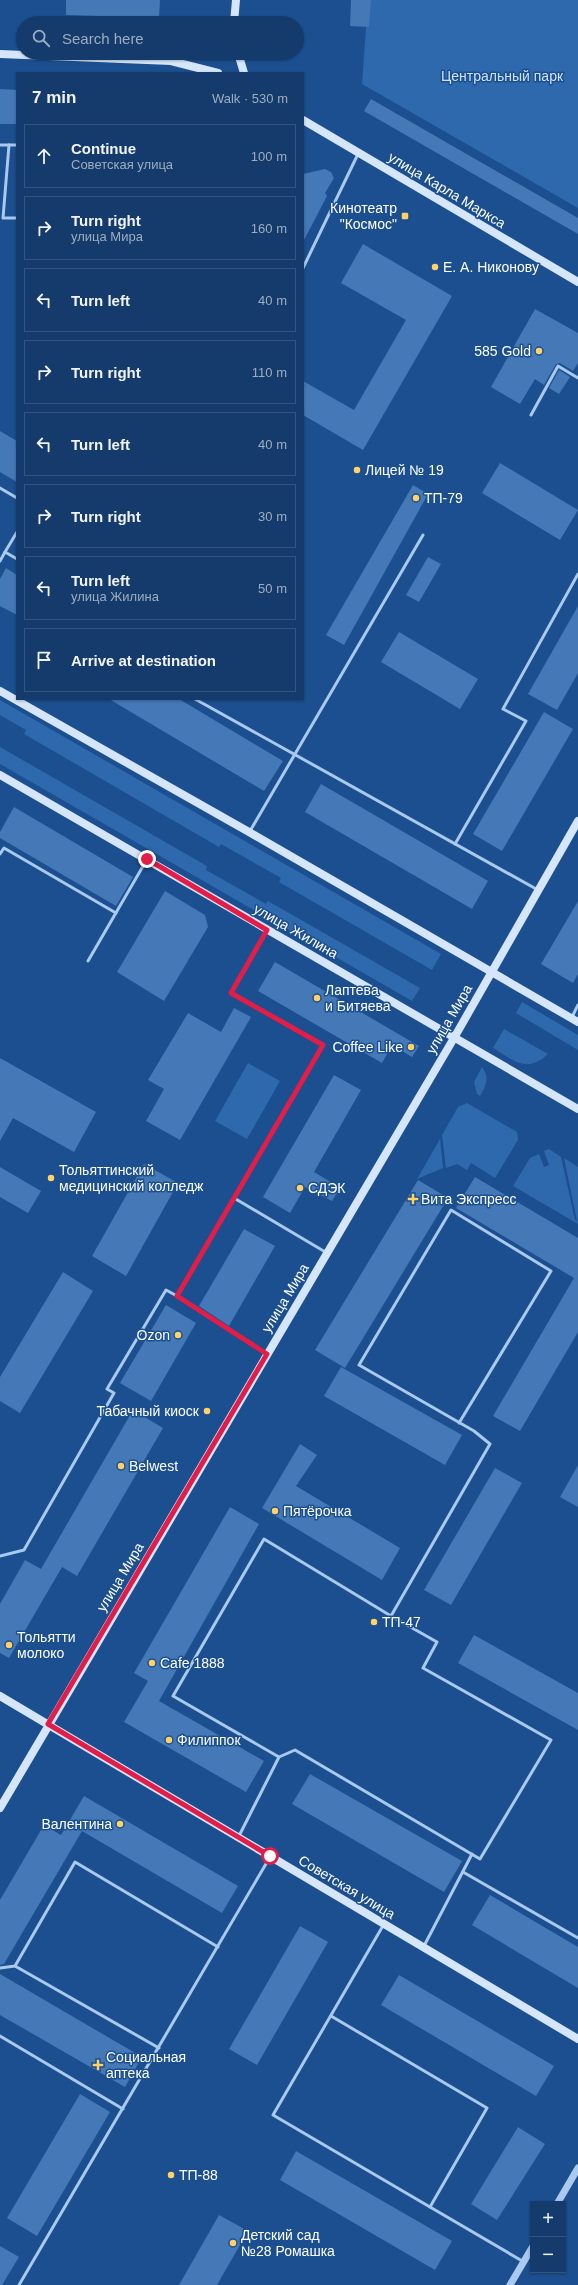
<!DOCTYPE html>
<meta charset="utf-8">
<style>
:root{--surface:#143b6b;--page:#1d4271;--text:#f1f3f6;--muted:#9dadc1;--line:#33557e}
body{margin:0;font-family:Helvetica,sans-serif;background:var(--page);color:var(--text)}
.controls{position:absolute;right:12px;bottom:12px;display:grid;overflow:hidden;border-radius:0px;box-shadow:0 1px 3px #0004}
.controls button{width:36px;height:36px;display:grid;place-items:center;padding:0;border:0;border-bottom:1px solid var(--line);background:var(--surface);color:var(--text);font:20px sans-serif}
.stop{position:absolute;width:12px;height:12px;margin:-9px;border:3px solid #e11d48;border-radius:50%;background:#fff}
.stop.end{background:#e11d48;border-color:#fff;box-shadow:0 1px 4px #0008}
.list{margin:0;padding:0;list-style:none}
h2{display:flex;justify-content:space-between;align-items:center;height:52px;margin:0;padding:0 16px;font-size:17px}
h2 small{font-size:13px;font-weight:400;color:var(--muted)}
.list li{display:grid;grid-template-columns:26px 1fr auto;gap:12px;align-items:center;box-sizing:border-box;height:64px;margin:0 8px 8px;padding:0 8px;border:1px solid var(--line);border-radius:0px}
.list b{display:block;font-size:15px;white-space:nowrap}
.list p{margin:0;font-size:13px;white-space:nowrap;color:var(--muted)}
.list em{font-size:13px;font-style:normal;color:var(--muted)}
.icon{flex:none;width:22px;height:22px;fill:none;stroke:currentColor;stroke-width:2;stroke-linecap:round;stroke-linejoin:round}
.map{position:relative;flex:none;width:578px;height:2285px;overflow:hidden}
.search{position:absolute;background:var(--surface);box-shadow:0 1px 3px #0004;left:16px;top:16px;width:288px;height:44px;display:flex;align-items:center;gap:10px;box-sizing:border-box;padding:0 14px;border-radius:22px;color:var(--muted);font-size:15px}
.panel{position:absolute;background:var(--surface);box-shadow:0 1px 3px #0004;left:16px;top:72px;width:288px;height:628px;border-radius:0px}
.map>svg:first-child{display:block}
</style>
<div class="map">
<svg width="578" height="2285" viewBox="0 0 578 2285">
<rect width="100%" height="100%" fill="#1b4f8f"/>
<!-- green -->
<g fill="#2e69ad">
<polygon points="368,0 578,0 578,208 362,84"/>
<polygon points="0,700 441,954 432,970 279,882 281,878 221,844 219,847 24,734 26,730 0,715"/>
<polygon points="0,747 207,866 206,870 266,904 268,901 420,988 412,1001 0,764"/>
<polygon points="522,1002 578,1035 578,1050 516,1013"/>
<path d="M 504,1029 L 548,1054 C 526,1074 514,1060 493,1048 Z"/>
<polygon points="248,1063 280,1081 247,1139 215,1121"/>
<path d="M 482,1067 C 490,1077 486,1086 480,1096 L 477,1094 L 474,1082 Z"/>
<polygon points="467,1103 517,1132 518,1140 495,1178 471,1163 467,1170 457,1164 446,1168 442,1135 458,1107"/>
<polygon points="440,1139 443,1168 417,1179"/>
<polygon points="549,1149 561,1157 575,1220 577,1221 564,1158 578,1167 578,1224 513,1186 530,1158 539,1154 544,1167 549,1165 544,1151"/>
</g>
<!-- building -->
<g fill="#4478b7">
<polygon points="66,0 160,0 159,18 66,15"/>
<polygon points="351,0 371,0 369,27 350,26"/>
<polygon points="0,89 17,90 17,124 0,124"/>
<polygon points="371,99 578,218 578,234 364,111"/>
<polygon points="325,169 331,172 334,178 325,193 327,196 303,242 303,174"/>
<polygon points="363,244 452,296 363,450 303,415 303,381 354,410 406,320 341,283"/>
<polygon points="535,309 578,333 578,363 573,371 560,363 556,364 544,385 535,379 520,404 491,387"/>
<polygon points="559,370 570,377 559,394 549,388"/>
<polygon points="0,431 17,441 17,482 0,472"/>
<polygon points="500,463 578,510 560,540 482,493"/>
<polygon points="413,485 428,494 344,645 326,635"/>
<polygon points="428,557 441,564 419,602 406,595"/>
<polygon points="6,568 17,575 17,615 0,606 0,579"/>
<polygon points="578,606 578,673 557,710 528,694"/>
<polygon points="399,632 478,679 460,709 381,662"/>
<polygon points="109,699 179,699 283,761 264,791"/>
<polygon points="544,712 573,729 502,851 473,834"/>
<polygon points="321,784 488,881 472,909 305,812"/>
<polygon points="14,807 133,877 116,906 0,838 0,832"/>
<polygon points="165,891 205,915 208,927 164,1001 117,972"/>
<polygon points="578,901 578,974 573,983 541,964"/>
<polygon points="275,962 419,1046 412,1057 392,1045 382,1063 258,991"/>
<polygon points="234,1008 251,1017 180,1140 146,1121 164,1089 148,1080 188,1013 221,1032"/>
<polygon points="0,1058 96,1112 74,1152 13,1118 0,1141"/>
<polygon points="334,1075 361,1090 314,1172 340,1188 332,1201 305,1187 290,1213 263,1197"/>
<polygon points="144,1164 178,1183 126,1276 92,1256"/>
<polygon points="0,1167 41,1191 28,1213 0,1197"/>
<polygon points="475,1177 578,1238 578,1332 520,1431 493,1416 574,1278 456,1208"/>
<polygon points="418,1180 448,1198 345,1368 315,1350"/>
<polygon points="244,1229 275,1246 229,1326 199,1306"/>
<polygon points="63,1272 93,1291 20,1413 0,1401 0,1377"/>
<polygon points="166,1305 196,1323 151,1401 120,1383"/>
<polygon points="341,1367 462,1435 445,1465 324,1396"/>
<polygon points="133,1410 163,1428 77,1576 62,1567 9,1658 0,1653 0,1604 25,1560 41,1569"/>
<polygon points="300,1444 317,1455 296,1486 400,1548 382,1580 262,1508"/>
<polygon points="578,1465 578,1507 560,1497"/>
<polygon points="495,1468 522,1483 451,1605 424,1590"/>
<polygon points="230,1507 259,1524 159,1701 264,1761 246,1792 124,1722 148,1681 134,1673"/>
<polygon points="474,1635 578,1693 578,1730 458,1663"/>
<polygon points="310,1774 462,1861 444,1892 292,1804"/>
<polygon points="84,1796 238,1886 222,1913 82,1831 4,1964 0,1965 0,1900 44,1825 61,1835"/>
<polygon points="490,1895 578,1947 578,1988 472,1925"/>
<polygon points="300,1926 328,1942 257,2065 229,2049"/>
<polygon points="0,1974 142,2057 125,2087 0,2015"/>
<polygon points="399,1975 554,2066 536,2096 381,2005"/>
<polygon points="80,2094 110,2112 37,2236 7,2218"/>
<polygon points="518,2127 545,2144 497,2220 471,2204"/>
<polygon points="296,2151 452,2241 435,2270 280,2180"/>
<polygon points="219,2215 248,2231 217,2285 179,2285"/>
<polygon points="0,2246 19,2257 2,2285 0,2285"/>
</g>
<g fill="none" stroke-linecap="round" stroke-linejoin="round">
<!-- service -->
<g stroke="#a9c9ee" stroke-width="3">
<polyline points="0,145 17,145"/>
<polyline points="9,145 3,218 17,218"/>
<polyline points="303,268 358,154"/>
<polyline points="531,415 558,366 578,378"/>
<polyline points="0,488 17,498"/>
<polyline points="5,552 17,532"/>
<polyline points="0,561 5,552 17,559"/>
<polyline points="195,699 538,890"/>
<polyline points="250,831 423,535"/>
<polyline points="455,844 526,721 503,709 578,574"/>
<polyline points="0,854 4,848 116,913"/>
<polyline points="88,961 146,861"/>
<polyline points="572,1017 578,1005"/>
<polyline points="234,1198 327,1253"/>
<polyline points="177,1296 267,1354"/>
<polyline points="0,1556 24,1550 114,1393 107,1389 166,1290 177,1296 323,1045 231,993 267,930"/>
<polyline points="279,1757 295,1750 480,1859 551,1740 423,1668 437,1642 391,1616"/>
<polyline points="239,1836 279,1757 173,1696 264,1539 391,1616 490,1444 474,1431 359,1365 451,1210 551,1271 459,1423"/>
<polyline points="463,1872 578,1938"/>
<polyline points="384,1924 273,2115 430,2207"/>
<polyline points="424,1946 472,1854"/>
<polyline points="15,1966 159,2048"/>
<polyline points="0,1968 15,1966 75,1862 218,1947"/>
<polyline points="331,2016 487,2108 430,2207 524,2262"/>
<polyline points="0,2036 123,2109"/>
<polyline points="19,2285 270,1857"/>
</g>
<!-- tertiary -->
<g stroke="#a9c9ee" stroke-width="7">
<polyline points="557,2204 578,2168"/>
<polyline points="510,2285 533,2246"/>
</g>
<!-- secondary -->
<g stroke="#d6e6fa" stroke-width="8">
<polyline points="234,23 236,0"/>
<polyline points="238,53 244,73"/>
<polyline points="0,54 171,61 218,73"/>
<polyline points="303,120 578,282"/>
<polyline points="0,691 249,832 578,1022"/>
<polyline points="0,775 578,1109"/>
<polyline points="0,1696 578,2039"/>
<polyline points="0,1808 454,1038 578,821"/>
</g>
</g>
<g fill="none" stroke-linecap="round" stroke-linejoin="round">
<!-- route -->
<polyline stroke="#e11d48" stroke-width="5" points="147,859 267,930 231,993 323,1045 177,1296 267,1354 48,1724 270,1856"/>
</g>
<!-- markers -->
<g fill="#ffd166" stroke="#1b4f8f" stroke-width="1.5">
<rect x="401" y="212" width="8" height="8" rx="2"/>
<circle cx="435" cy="267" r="4"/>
<circle cx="539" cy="351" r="4"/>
<circle cx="357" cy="470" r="4"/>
<circle cx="416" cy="498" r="4"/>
<circle cx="317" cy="998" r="4"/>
<circle cx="411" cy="1047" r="4"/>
<circle cx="51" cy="1178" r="4"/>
<circle cx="300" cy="1188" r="4"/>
<path d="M411 1193h4v4h4v4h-4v4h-4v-4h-4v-4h4z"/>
<circle cx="178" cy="1335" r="4"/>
<circle cx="207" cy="1411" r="4"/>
<circle cx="121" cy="1466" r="4"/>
<circle cx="275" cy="1511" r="4"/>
<circle cx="374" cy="1622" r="4"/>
<circle cx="9" cy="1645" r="4"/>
<circle cx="152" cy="1663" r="4"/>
<circle cx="169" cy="1740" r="4"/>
<circle cx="120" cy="1824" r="4"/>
<path d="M96 2059h4v4h4v4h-4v4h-4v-4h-4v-4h4z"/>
<circle cx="171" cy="2175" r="4"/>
<circle cx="233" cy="2243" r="4"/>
</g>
<g text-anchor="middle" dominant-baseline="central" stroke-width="3" stroke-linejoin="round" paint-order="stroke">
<!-- park labels -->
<g font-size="14" fill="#cfe3fa" stroke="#1b4f8f">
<text x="502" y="76">Центральный парк</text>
</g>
<!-- street labels -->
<g font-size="14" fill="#fff" stroke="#1b4f8f">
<text transform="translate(447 190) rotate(31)">улица Карла Маркса</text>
<text transform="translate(296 931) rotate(30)">улица Жилина</text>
<text transform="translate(449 1019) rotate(-60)">улица Мира</text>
<text transform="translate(285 1298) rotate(-59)">улица Мира</text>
<text transform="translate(120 1577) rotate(-59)">улица Мира</text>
<text transform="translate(347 1887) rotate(31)">Советская улица</text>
</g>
<!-- poi labels -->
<g font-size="14" fill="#fff" stroke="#1b4f8f" text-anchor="start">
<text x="397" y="208" text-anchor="end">Кинотеатр<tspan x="397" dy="16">"Космос"</tspan></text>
<text x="443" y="267">Е. А. Никонову</text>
<text x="531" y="351" text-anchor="end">585 Gold</text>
<text x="365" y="470">Лицей № 19</text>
<text x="424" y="498">ТП-79</text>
<text x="325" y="990">Лаптева<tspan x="325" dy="16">и Битяева</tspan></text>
<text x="403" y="1047" text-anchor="end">Coffee Like</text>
<text x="59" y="1170">Тольяттинский<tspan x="59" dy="16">медицинский колледж</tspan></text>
<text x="308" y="1188">СДЭК</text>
<text x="421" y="1199">Вита Экспресс</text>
<text x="170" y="1335" text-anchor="end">Ozon</text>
<text x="199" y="1411" text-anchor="end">Табачный киоск</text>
<text x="129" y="1466">Belwest</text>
<text x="283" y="1511">Пятёрочка</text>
<text x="382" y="1622">ТП-47</text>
<text x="17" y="1637">Тольятти<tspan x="17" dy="16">молоко</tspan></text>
<text x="160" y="1663">Cafe 1888</text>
<text x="177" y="1740">Филиппок</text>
<text x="112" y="1824" text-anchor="end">Валентина</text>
<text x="106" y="2057">Социальная<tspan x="106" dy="16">аптека</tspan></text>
<text x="179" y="2175">ТП-88</text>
<text x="241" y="2235">Детский сад<tspan x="241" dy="16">№28 Ромашка</tspan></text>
</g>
</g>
</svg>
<div class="controls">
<button>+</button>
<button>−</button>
</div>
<div class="stop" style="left:270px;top:1856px"></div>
<div class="stop end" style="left:147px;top:859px"></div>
<div class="search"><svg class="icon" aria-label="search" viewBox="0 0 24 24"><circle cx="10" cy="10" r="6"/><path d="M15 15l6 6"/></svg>Search here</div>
<section class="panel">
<h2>7 min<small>Walk · 530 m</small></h2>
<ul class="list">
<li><svg class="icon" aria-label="ahead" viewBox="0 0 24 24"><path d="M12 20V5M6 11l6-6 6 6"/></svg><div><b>Continue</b><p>Советская улица</p></div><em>100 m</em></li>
<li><svg class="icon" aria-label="right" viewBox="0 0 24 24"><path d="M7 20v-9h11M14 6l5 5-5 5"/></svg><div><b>Turn right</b><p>улица Мира</p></div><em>160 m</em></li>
<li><svg class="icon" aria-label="left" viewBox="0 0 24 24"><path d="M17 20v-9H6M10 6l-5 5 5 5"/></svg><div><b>Turn left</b></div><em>40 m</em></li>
<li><svg class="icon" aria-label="right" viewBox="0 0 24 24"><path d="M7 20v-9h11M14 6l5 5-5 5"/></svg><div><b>Turn right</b></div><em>110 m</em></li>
<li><svg class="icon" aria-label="left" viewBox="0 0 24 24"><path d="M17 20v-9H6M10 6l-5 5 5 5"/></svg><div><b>Turn left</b></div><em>40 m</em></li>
<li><svg class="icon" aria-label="right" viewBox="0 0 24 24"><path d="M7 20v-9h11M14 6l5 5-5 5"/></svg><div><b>Turn right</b></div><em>30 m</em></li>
<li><svg class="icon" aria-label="left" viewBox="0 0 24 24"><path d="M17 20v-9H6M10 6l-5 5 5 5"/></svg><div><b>Turn left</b><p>улица Жилина</p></div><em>50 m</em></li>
<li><svg class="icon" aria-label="arrive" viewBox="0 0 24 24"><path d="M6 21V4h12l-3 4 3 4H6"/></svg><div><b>Arrive at destination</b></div></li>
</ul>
</section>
</div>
